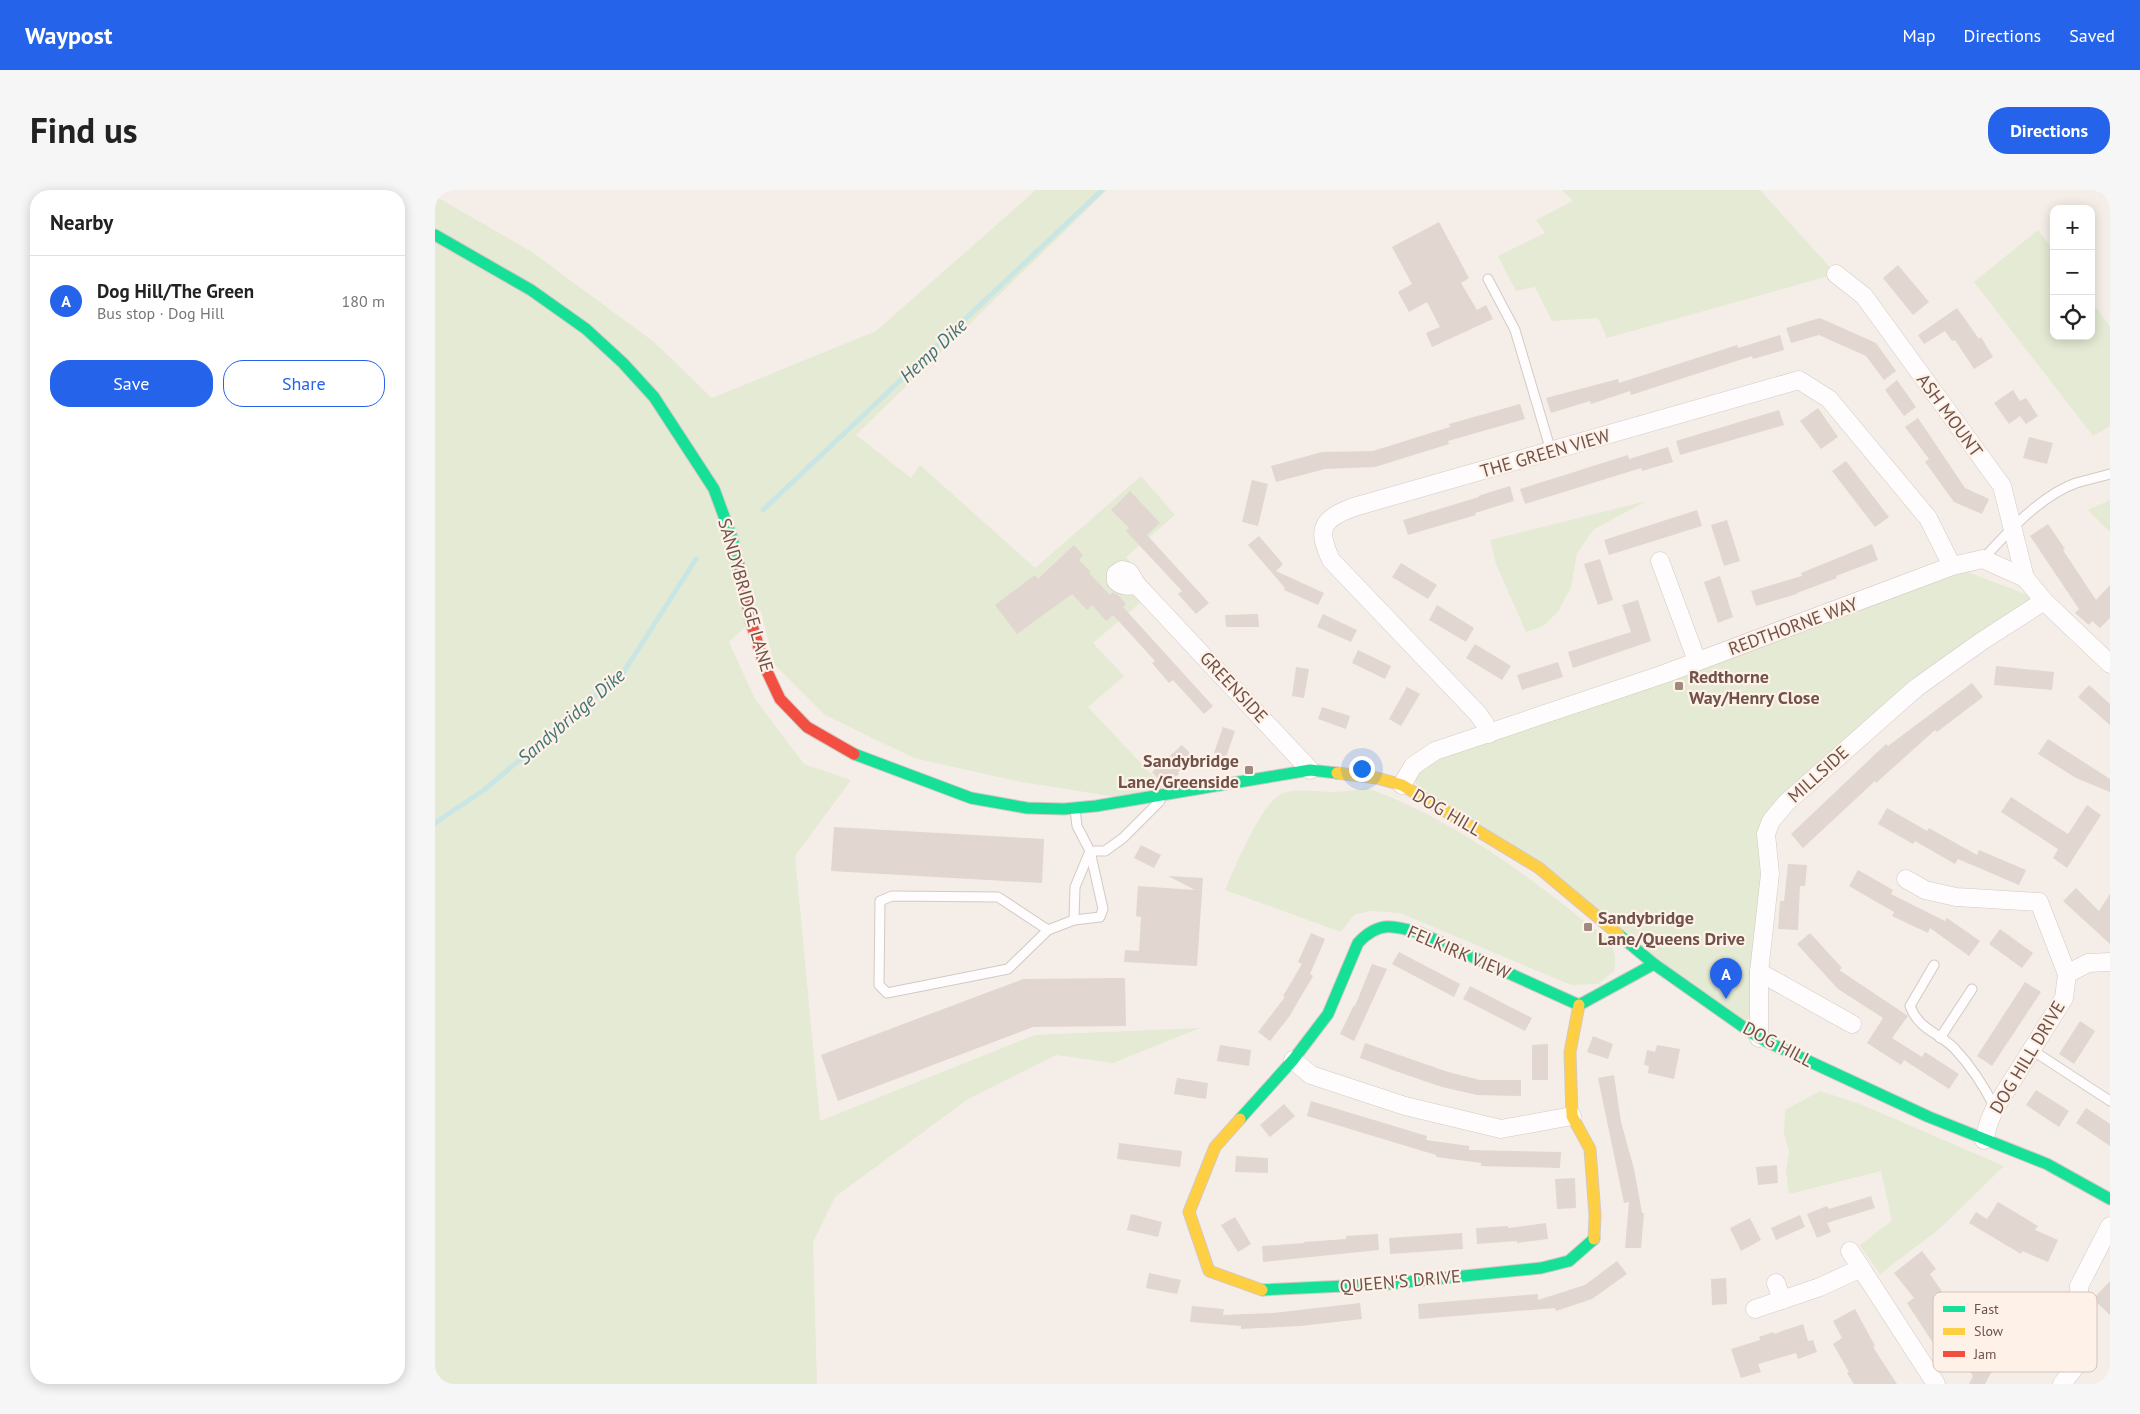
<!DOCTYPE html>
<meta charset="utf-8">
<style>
:root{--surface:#fff;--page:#f6f6f6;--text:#222;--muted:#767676;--line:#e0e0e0;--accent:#2563eb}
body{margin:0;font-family:"PT Sans",sans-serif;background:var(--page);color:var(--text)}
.controls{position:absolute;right:15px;top:15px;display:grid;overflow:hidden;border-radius:10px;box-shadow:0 2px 12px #0003}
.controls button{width:45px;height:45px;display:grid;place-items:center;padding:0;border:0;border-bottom:1px solid var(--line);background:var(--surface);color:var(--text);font:25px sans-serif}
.you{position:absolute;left:926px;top:578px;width:18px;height:18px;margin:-12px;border:4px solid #fff;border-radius:50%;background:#1a73e8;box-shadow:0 0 0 8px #1a73e833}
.badge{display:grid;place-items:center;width:32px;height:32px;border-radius:50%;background:var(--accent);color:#fff;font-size:16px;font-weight:700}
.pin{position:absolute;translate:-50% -41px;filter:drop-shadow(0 1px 2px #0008)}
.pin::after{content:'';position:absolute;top:26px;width:18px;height:15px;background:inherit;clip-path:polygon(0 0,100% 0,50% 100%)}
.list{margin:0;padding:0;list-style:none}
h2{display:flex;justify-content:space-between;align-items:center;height:65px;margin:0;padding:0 20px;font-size:21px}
h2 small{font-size:16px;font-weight:400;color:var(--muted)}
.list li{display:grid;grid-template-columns:32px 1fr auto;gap:15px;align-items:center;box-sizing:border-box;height:90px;padding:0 20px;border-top:1px solid var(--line)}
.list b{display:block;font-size:19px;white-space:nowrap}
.list p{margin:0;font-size:16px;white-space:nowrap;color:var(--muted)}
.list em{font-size:16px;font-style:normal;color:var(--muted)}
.actions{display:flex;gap:10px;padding:15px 20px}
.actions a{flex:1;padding:11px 0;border:1px solid var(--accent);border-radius:20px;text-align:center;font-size:18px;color:var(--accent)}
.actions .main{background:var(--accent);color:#fff}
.icon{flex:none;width:28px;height:28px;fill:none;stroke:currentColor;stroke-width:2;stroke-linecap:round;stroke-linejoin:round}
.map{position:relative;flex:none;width:1675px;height:1194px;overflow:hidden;border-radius:20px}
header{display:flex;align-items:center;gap:30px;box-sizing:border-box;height:70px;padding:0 25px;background:var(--accent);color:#fff}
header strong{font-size:24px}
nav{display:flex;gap:28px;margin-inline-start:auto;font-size:18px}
.intro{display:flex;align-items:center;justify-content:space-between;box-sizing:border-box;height:120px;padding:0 30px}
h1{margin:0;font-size:35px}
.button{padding:12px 22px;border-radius:20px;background:var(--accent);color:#fff;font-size:18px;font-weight:700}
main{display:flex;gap:30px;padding:0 30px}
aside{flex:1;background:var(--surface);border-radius:20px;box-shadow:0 2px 12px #0003}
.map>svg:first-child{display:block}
</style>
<header>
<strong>Waypost</strong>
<nav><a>Map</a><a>Directions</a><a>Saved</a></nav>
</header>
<div class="intro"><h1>Find us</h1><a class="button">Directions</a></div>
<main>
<aside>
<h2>Nearby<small></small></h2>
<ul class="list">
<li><span class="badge">A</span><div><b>Dog Hill/The Green</b><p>Bus stop · Dog Hill</p></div><em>180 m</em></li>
</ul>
<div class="actions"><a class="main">Save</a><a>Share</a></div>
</aside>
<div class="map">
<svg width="1675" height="1194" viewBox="0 0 1675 1194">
<rect width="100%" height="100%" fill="#f5eee8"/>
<!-- green -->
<g fill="#e4ead3">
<polygon points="601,0 672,0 421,245 476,288 485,275 600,378 706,286 740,325 691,367 720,400 658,453 689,486 653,517 730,599 681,607 581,591 479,568 390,525 339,474 326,421 294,452 320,509 369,574 416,590 360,666 385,931 600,845 765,838 678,873 621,865 533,909 400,1007 378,1052 382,1194 0,1194 0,6 97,62 219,152 277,208 441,141"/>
<polygon points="1127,0 1325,0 1401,84 1172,148 1163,128 1117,131 1100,97 1081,101 1063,66 1110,43 1101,30 1138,11"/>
<polygon points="1603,40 1619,61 1619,146 1656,146 1656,111 1675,136 1675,236 1658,246 1539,92"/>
<polygon points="1675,310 1675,342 1653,320"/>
<polygon points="1212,311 1159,339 1142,363 1136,397 1123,422 1108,436 1091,442 1061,374 1055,350"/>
<polygon points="1517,376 1609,411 1547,451 1337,630 1324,848 972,587 978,576"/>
<path d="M 932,598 C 1007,625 1077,673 1139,723 C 1149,732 1166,741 1174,752 C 1181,762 1181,769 1179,781 L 1163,794 L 1136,795 L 965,723 L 935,721 L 919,725 L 906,742 L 790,700 C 799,679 827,611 848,603 C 863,598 882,602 897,602 C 909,602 920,600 932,598 Z"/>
<polygon points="1385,901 1425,914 1569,976 1503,1040 1445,1084 1425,1055 1457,1031 1446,981 1354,1004 1351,981 1354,961 1349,944 1350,920"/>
</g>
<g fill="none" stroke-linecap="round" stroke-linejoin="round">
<!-- stream -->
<g stroke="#cae6e4" stroke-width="5">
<polyline points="328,320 667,0"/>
<polyline points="0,633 49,600 188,483 261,369"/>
</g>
</g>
<!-- building -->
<g fill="#e1d6d0">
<polygon points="1004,32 1034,88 1026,93 1042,120 1051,115 1058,129 997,157 991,143 1005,137 992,112 974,122 963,102 977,94 957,57"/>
<polygon points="1463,75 1494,112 1478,125 1448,88"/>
<polygon points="1522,118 1544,149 1546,147 1558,167 1539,179 1520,150 1517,151 1510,141 1489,154 1483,145"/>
<polygon points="1385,128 1441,153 1461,181 1449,190 1431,166 1384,145 1356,153 1351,138"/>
<polygon points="1345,145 1349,160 1318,169 1317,166 1196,205 1195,201 1156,214 1155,211 1116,223 1111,208 1183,189 1184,193 1302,155 1303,158"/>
<polygon points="1462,190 1481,217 1469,226 1450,200"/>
<polygon points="1578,200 1585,211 1591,208 1603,226 1591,234 1585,226 1574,234 1559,213"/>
<polygon points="1085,214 1090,229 1013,251 1014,254 940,277 890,279 841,292 836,276 887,262 938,261 1015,237 1014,234"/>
<polygon points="1383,218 1403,247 1386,259 1365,231"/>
<polygon points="1344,220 1349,235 1245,265 1241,251"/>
<polygon points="1483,228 1530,298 1554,309 1547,324 1519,312 1490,272 1494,269 1470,237"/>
<polygon points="1594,247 1618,253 1612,274 1588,268"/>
<polygon points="1233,257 1238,272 1207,281 1206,278 1090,314 1085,299 1193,265 1194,269"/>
<polygon points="1411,271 1454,327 1440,337 1397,281"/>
<polygon points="817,290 833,294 823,336 807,332"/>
<polygon points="1075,296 1079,311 1040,323 1041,325 973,345 968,330 1044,307 1043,306"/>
<polygon points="695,301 725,333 712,345 774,413 761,424 743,404 747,401 691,341 694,338 676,320"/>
<polygon points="1262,320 1267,336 1174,365 1169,350"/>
<polygon points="1292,330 1305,371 1289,376 1276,335"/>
<polygon points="1613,334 1630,359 1628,360 1661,410 1675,395 1675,428 1665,438 1657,431 1654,435 1640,423 1644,419 1595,346"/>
<polygon points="824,346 848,374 841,381 889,403 883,415 849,400 850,398 813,355"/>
<polygon points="1437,354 1443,370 1401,386 1402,388 1362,403 1362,404 1321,416 1316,401 1367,386 1366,383"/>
<polygon points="639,355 648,365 644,370 656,382 654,383 675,405 678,402 683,405 691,414 688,417 778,516 769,524 738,490 734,493 717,473 720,471 678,425 671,431 657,415 652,420 637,404 582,444 560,415 600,385 603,389"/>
<polygon points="1165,369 1178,410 1163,415 1149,374"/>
<polygon points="966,373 1002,395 993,409 957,387"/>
<polygon points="1285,386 1298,427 1283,433 1269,392"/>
<polygon points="1203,410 1216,451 1138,478 1133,462 1196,442 1187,415"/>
<polygon points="1002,415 1039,438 1031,452 994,430"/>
<polygon points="823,424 824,437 791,437 790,425"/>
<polygon points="888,424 922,440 916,452 882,437"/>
<polygon points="1040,454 1076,476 1067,490 1031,468"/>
<polygon points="923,460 956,476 950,489 917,473"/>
<polygon points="1123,472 1128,487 1087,500 1082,485"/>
<polygon points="1561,476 1619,482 1617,500 1559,495"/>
<polygon points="861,477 874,479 869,508 857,506"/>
<polygon points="1537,493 1548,507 1502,542 1500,540 1441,593 1440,591 1368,658 1356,644 1451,554 1453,556"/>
<polygon points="1654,495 1675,514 1675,535 1643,507"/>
<polygon points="972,497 985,504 966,536 954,529"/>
<polygon points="887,517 915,526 911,539 883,529"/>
<polygon points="788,537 800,541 791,567 779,563"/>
<polygon points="1613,549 1675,589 1675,602 1641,588 1603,564"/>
<polygon points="747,555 759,567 743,582 744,584 739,588 725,591 717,582"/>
<polygon points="1576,607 1633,644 1652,615 1666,625 1632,678 1618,668 1623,659 1566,622"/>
<polygon points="1452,618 1492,641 1494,638 1542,665 1544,660 1591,680 1584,695 1523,669 1520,674 1480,651 1478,654 1443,634"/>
<polygon points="399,637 609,649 607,693 396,681"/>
<polygon points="706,655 726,665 719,678 699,668"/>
<polygon points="1353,674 1372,675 1370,696 1365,696 1363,740 1343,739 1345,711 1349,711"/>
<polygon points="1423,680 1458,700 1456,704 1510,731 1512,728 1545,751 1534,766 1495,738 1493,743 1457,726 1459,722 1414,696"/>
<polygon points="733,686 768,688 762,776 689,772 690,760 704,761 706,727 701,726 703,696 760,700"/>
<polygon points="1641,698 1664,721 1675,704 1675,754 1628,711"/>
<polygon points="1565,739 1598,763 1587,778 1554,754"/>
<polygon points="876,743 890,749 875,784 878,786 854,827 835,851 823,842 850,807 848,806 867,774 863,772"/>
<polygon points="1375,743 1407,778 1404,780 1473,826 1457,848 1487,867 1490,862 1524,884 1514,899 1469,870 1466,875 1432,853 1448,828 1403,799 1371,764 1362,754"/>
<polygon points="964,762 1025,794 1019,807 957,774"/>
<polygon points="937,774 952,779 919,851 905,844 919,815 920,816"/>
<polygon points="690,788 691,836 598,837 403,911 386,865 588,789"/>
<polygon points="1590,792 1606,802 1557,876 1542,866"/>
<polygon points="1035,796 1097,828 1090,841 1028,809"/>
<polygon points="1645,831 1660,841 1639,874 1624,864"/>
<polygon points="1158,846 1178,854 1173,869 1152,862"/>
<polygon points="930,853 1013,882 1045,890 1086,890 1086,906 1042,905 1007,897 966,883 925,868"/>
<polygon points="1113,854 1113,890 1097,890 1097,855"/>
<polygon points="785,855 816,860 814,876 782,871"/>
<polygon points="1222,855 1245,859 1239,889 1213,883 1214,876 1209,875 1212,860 1220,862"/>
<polygon points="1179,885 1186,932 1199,979 1207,1023 1209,1023 1206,1058 1190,1058 1194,1012 1189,1013 1163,888"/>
<polygon points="742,888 773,893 771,909 739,904"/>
<polygon points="1601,900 1634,921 1624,937 1591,915"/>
<polygon points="876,911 992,946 991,950 1034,956 1034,960 1126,962 1125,978 1046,976 1046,973 1001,967 1001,965 872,926"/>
<polygon points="849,914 860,926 835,947 825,935"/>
<polygon points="1651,918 1675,934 1675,956 1641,933"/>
<polygon points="684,953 747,961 745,977 682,969"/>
<polygon points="801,966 833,968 833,983 800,982"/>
<polygon points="1342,975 1343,993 1323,995 1321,977"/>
<polygon points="1140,988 1141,1018 1122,1019 1120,989"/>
<polygon points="1436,1006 1440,1018 1392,1033 1396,1042 1382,1048 1372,1024 1392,1016 1394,1019"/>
<polygon points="1563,1012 1603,1036 1600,1040 1623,1050 1613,1072 1587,1061 1586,1064 1534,1033 1541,1022 1552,1029"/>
<polygon points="696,1024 727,1032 723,1047 692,1040"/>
<polygon points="1365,1025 1370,1037 1341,1050 1336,1038"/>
<polygon points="800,1027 816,1054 803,1062 786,1035"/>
<polygon points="1315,1028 1326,1050 1306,1061 1295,1038"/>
<polygon points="1111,1033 1113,1049 1082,1053 1082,1051 1042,1054 1041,1038 1073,1036 1073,1038"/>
<polygon points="1027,1043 1028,1059 955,1064 954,1048"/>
<polygon points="943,1044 944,1060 828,1072 827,1056 869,1053 869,1052 911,1049 911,1046"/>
<polygon points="1487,1061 1501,1079 1495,1084 1527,1131 1506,1121 1498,1136 1528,1154 1533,1161 1529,1164 1558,1179 1550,1194 1534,1194 1538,1186 1525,1167 1513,1176 1472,1113 1479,1108 1459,1083"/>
<polygon points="1182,1071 1192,1084 1157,1109 1121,1121 1120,1118 984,1129 983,1114 1103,1104 1103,1110 1150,1095"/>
<polygon points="714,1083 746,1090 742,1104 711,1098"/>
<polygon points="1291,1088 1292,1114 1277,1115 1276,1089"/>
<polygon points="1675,1091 1675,1125 1658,1109"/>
<polygon points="925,1113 927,1129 865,1136 806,1139 806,1136 755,1132 757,1116 789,1119 788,1125 838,1123"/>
<polygon points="1420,1119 1440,1156 1438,1157 1462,1194 1419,1194 1412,1183 1414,1182 1398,1154 1407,1148 1398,1131"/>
<polygon points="1368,1134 1373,1151 1378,1150 1382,1162 1363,1169 1361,1163 1323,1174 1326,1182 1306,1188 1296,1159 1325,1150 1324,1147 1338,1142 1339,1144"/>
</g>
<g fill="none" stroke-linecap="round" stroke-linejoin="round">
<defs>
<g id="lane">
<polyline points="1053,89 1080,140 1116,261"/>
<path d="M 1548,369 C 1573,342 1605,306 1641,293 C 1652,290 1664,287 1675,284"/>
<polyline points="640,619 642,636 655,661 670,661 688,648 725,611"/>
<polyline points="639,730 640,697 655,661"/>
<polyline points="613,740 573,779 452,803 444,795 445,711 457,706 563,707 613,740 639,730 665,727 668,719 655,661"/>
<path d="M 1499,775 L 1475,816 C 1484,840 1503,842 1519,858 C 1536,876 1549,896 1560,918"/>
<polyline points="1505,848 1537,799"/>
<polyline points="1597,860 1675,911"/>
</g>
<g id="street">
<polyline points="1401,84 1429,106 1567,296 1590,388"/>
<polyline points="1225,371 1262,471"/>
<path d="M 702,395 C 694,396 687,397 681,391 L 681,384 L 687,380 L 694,382 L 702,395 L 875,580"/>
<path d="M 1054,544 L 1050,534 L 1043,524 L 896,370 C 881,338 887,329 919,317 L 1364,190 L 1394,209 L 1493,328 L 1517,376"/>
<polyline points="967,595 978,576 1000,561 1229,484 1517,376 1548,369 1590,388 1609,411 1675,474"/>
<polyline points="1471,689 1490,700 1521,707 1604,712 1632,784 1629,808 1560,918 1554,932 1549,950"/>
<polyline points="1324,782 1417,834"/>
<polyline points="1632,784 1653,773 1675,772"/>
<polyline points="1324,848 1324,782 1335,684 1331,644 1336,631 1351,613 1481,498 1547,451 1609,411"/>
<polyline points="858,870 876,885 970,916 1066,939 1137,926"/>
<polyline points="1415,1061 1426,1078"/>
<polyline points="1341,1093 1347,1110"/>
<polyline points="1320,1119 1385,1097 1426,1078 1501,1194"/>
<polyline points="1627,1194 1646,1169 1644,1096 1675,1036"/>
</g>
<g id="fast">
<polyline points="0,45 96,100 151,139 188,173 219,207 279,299 297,348 307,387"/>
<polyline points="419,564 536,608 592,618 629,619 661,616 875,580 902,583"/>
<polyline points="1184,745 1219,774 1324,848 1494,927 1612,974 1675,1009"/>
<path d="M 805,929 L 858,870 L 893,824 L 923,753 C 943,731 959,735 985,743 L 1144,815 L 1219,774"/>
<polyline points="827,1100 952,1094 1106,1078 1134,1071 1159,1049"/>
</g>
<g id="slow">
<polyline points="902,583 942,588 967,595 1104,678 1184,745"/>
<polyline points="1144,815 1135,862 1137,926 1155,959 1160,1025 1159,1049"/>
<polyline points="805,929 780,957 754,1022 774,1081 827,1100"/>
</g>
<polyline id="jam" points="307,387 316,432 330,477 345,509 372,537 419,564"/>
</defs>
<!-- lane casing -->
<use href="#lane" stroke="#d3c9c5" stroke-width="11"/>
<!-- street casing -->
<use href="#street" stroke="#d3c9c5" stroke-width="19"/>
<!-- fast casing -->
<use href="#fast" stroke="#d4c9c4" stroke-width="13"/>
<!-- slow casing -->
<use href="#slow" stroke="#d4c9c4" stroke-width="13"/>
<!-- jam casing -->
<use href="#jam" stroke="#d4c9c4" stroke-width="13"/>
<!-- lane -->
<use href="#lane" stroke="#fefcfc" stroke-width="9"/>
<!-- street -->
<use href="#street" stroke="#fefcfc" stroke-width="18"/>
<!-- fast -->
<use href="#fast" stroke="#16e098" stroke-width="11"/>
<!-- slow -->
<use href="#slow" stroke="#ffcf43" stroke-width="11"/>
<!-- jam -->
<use href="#jam" stroke="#f24e42" stroke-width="11"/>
</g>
<!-- markers -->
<g fill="#9f8981" stroke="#fef2e8" stroke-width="2">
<rect x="1239" y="491" width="10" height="10" rx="2.5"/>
<rect x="809" y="575" width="10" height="10" rx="2.5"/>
<rect x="1148" y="732" width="10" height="10" rx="2.5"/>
</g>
<g text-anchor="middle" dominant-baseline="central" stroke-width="4.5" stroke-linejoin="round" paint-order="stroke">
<!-- street labels -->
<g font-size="18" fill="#70524a" stroke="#fef2e8">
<text transform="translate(1515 225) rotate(54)">ASH MOUNT</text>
<text transform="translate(1110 263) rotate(-16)">THE GREEN VIEW</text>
<text transform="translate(311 405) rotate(74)">SANDYBRIDGE LANE</text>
<text transform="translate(1358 436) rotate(-20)">REDTHORNE WAY</text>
<text transform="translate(799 497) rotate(47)">GREENSIDE</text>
<text transform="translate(1383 584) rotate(-42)">MILLSIDE</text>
<text transform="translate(1012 622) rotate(30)">DOG HILL</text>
<text transform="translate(1024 762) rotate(23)">FELKIRK VIEW</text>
<text transform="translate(1343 854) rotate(28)">DOG HILL</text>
<text transform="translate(1592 867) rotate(-59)">DOG HILL DRIVE</text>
<text transform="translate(965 1091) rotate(-5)">QUEEN'S DRIVE</text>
</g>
<!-- poi labels -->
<g font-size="18" font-weight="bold" fill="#70524a" stroke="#fef2e8" text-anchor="start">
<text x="1254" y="486">Redthorne<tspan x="1254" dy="21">Way/Henry Close</tspan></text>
<text x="804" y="570" text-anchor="end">Sandybridge<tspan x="804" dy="21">Lane/Greenside</tspan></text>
<text x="1163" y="727">Sandybridge<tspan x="1163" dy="21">Lane/Queens Drive</tspan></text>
</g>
<!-- water labels -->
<g font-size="19" font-style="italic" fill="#407576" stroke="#fef2e8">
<text transform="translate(498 160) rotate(-43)">Hemp Dike</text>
<text transform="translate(136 526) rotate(-41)">Sandybridge Dike</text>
</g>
</g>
<!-- legend -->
<rect x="1498" y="1102" width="164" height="80" rx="8" fill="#fef2e8" stroke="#d3c2b9" stroke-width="1"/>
<rect x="1508" y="1116" width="22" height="6" fill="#16e098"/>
<rect x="1508" y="1138" width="22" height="7" fill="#ffcf43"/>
<rect x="1508" y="1161" width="22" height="6" fill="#f24e42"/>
<g font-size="14" fill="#70524a">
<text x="1539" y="1124">Fast</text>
<text x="1539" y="1146">Slow</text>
<text x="1539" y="1169">Jam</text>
</g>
</svg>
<div class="controls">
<button>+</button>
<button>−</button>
<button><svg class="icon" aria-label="locate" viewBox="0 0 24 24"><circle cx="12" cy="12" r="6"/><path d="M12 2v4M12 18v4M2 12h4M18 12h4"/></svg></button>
</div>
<div class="you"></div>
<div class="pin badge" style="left:1291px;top:809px">A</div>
</div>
</main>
